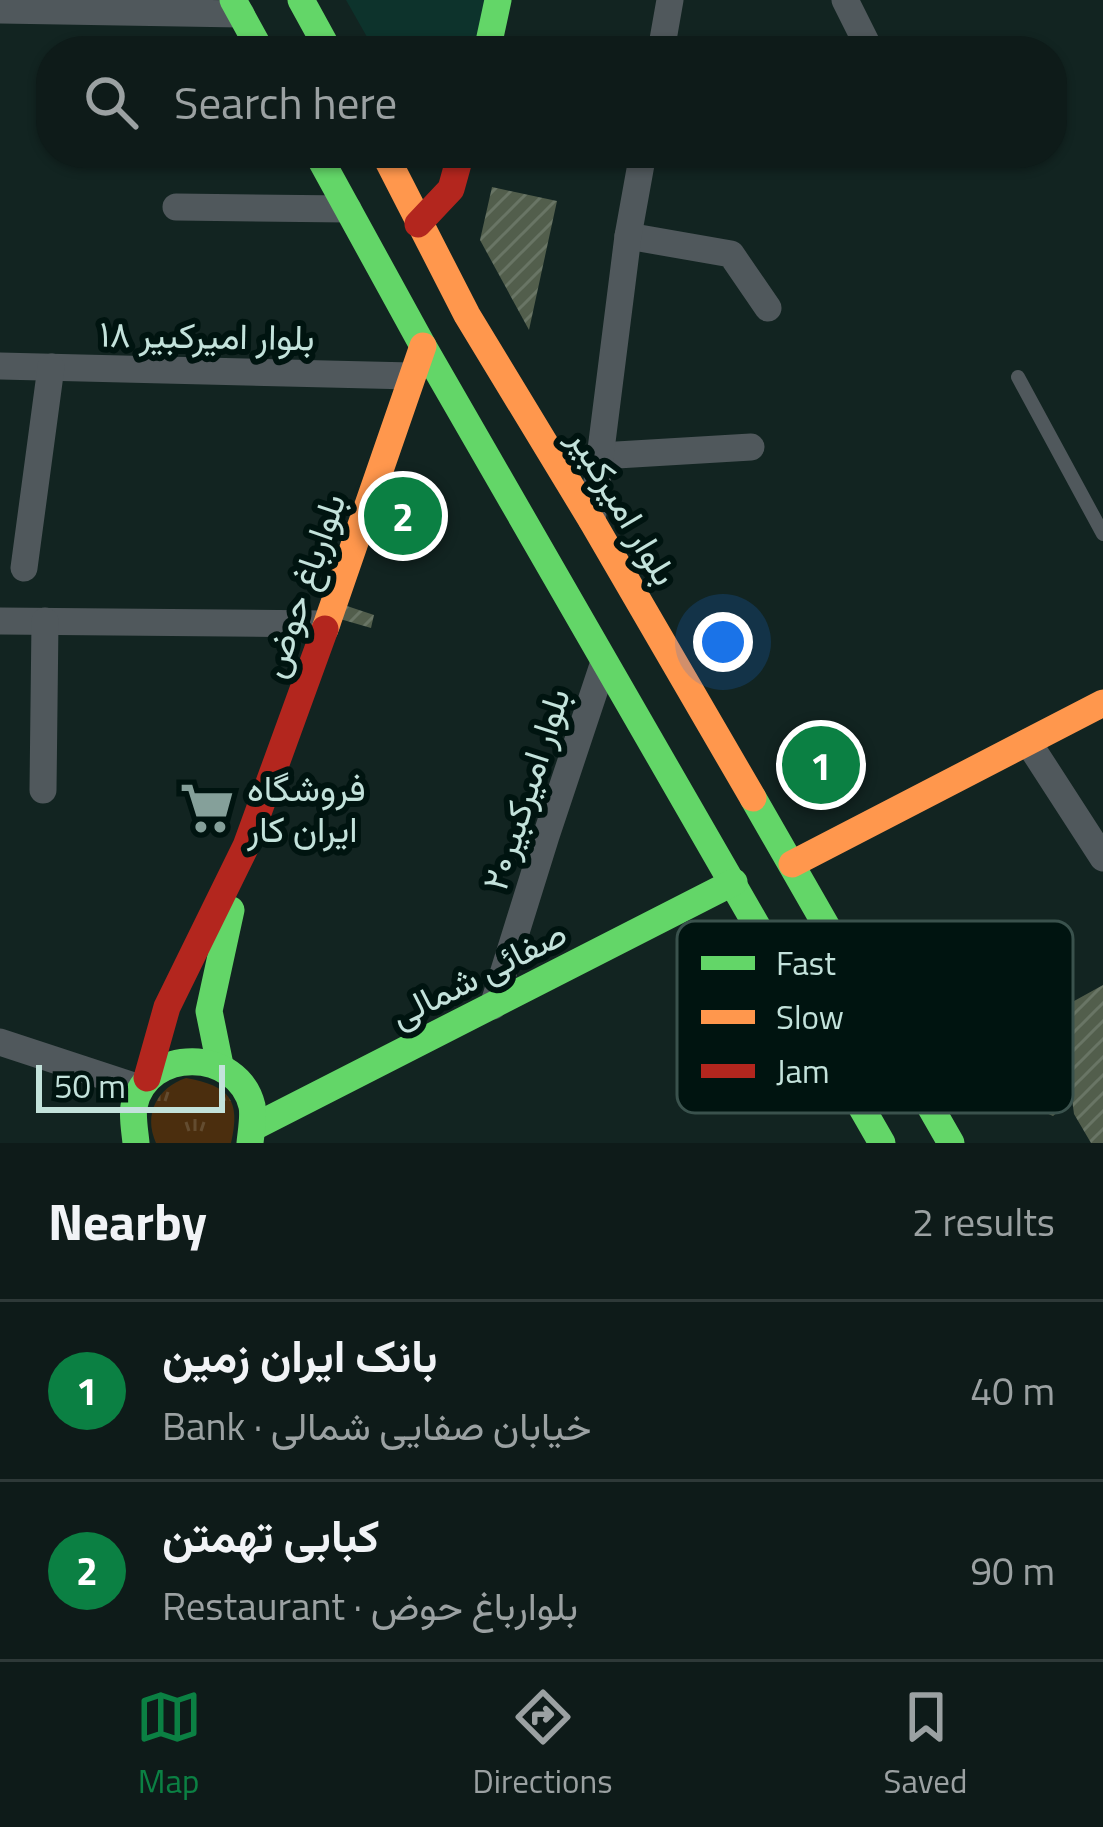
<!DOCTYPE html>
<meta charset="utf-8">
<style>
:root{--surface:#0e1b19;--page:#1c2826;--text:#f1f3f6;--muted:#9ba1a2;--line:#2e3938;--accent:#0b8043}
body{margin:0;font-family:"Titillium Web",Vazirmatn,sans-serif;background:var(--page);color:var(--text)}
.scale{position:absolute;left:36px;bottom:30px;width:189px;box-sizing:border-box;padding-left:12px;border:6px solid #c3e2db;border-top:0;font-size:33px;line-height:42px;white-space:nowrap;color:#c3e2db;-webkit-text-stroke:9px #001410;paint-order:stroke}
.you{position:absolute;left:723px;top:642px;width:42px;height:42px;margin:-30px;border:9px solid #fff;border-radius:50%;background:#1a73e8;box-shadow:0 0 0 18px #1a73e833}
.badge{display:grid;place-items:center;width:78px;height:78px;border-radius:50%;background:var(--accent);color:#fff;font-size:39px;font-weight:700}
.pin{position:absolute;translate:-50% -50%;border:6px solid #fff;box-shadow:0 3px 12px #0006}
.list{margin:0;padding:0;list-style:none}
h2{display:flex;justify-content:space-between;align-items:center;height:156px;margin:0;padding:0 48px;font-size:51px}
h2 small{font-size:39px;font-weight:400;color:var(--muted)}
.list li{display:grid;grid-template-columns:78px 1fr auto;gap:36px;align-items:center;box-sizing:border-box;height:180px;padding:0 48px;border-top:3px solid var(--line)}
.list b{display:block;font-size:45px;white-space:nowrap}
.list p{margin:0;font-size:39px;white-space:nowrap;color:var(--muted)}
.list em{font-size:39px;font-style:normal;color:var(--muted)}
.icon{flex:none;width:66px;height:66px;fill:none;stroke:currentColor;stroke-width:2;stroke-linecap:round;stroke-linejoin:round}
.map{position:relative;flex:none;width:1103px;height:1143px;overflow:hidden}
.search{position:absolute;background:var(--surface);box-shadow:0 3px 9px #0004;left:36px;right:36px;top:36px;height:132px;display:flex;align-items:center;gap:30px;box-sizing:border-box;padding:0 42px;border-radius:48px;color:var(--muted);font-size:45px}
.sheet{height:516px;background:var(--surface)}
nav{display:flex;justify-content:space-around;align-items:center;box-sizing:border-box;height:168px;border-top:3px solid var(--line);background:var(--surface);font-size:33px;color:var(--muted)}
nav a{display:grid;justify-items:center;gap:6px}
nav .on{color:var(--accent)}
.map>svg:first-child{display:block}
</style>
<div class="map">
<svg width="1103" height="1143" viewBox="0 0 1103 1143">
<defs>
<pattern id="grass-tufts" width="24" height="20" patternUnits="userSpaceOnUse" patternTransform="scale(3)"><rect width="24" height="20" fill="#4b2e0e"/><path d="M3 7l-1-3M5 7V3M7 7l1-3M15 17l-1-3M17 17v-4M19 17l1-3" fill="none" stroke="#634c30"/></pattern>
<pattern id="building-hatch" width="6" height="6" patternUnits="userSpaceOnUse" patternTransform="scale(3)"><rect width="6" height="6" fill="#525e4c"/><path d="M-1 1l2-2M0 6l6-6M5 7l2-2" fill="none" stroke="#697565"/></pattern>
</defs>
<rect width="100%" height="100%" fill="#122421"/>
<!-- built -->
<polygon fill="#0d332c" points="346,0 490,0 480,51 375,51"/>
<!-- grass -->
<path fill="url(#grass-tufts)" d="M 186,1078 C 229,1086 241,1099 231,1143 L 156,1143 C 143,1114 157,1088 186,1078 Z"/>
<!-- building -->
<g fill="url(#building-hatch)">
<polygon points="75,42 190,47 190,51 75,51"/>
<polygon points="492,187 557,201 529,330 480,240"/>
<polygon points="344,605 374,615 371,628 340,619"/>
<polygon points="827,729 859,788 849,794 845,784 827,790 805,780 785,751"/>
<polygon points="1103,985 1103,1143 1091,1143 1074,1114 1072,1099 1053,1116 989,1088 996,1067 1023,1040 1053,1028 1047,1016"/>
</g>
<g fill="none" stroke-linecap="round" stroke-linejoin="round">
<!-- path -->
<polyline stroke="#4e5859" stroke-width="4.5" stroke-dasharray="9 6" stroke-linecap="butt" points="783,780 809,802 835,803"/>
<!-- lane -->
<polyline stroke="#50585c" stroke-width="14" points="1018,377 1103,534"/>
<!-- street -->
<g stroke="#50585c" stroke-width="27">
<polyline points="845,0 869,48"/>
<polyline points="0,10 241,14"/>
<polyline points="661,51 670,0"/>
<polyline points="176,207 348,209"/>
<polyline points="628,236 731,254 768,308"/>
<polyline points="0,366 412,376"/>
<polyline points="600,456 751,447"/>
<polyline points="592,521 628,236 643,153"/>
<polyline points="24,568 51,367"/>
<polyline points="0,621 327,624"/>
<polyline points="1028,742 1103,858"/>
<polyline points="43,790 45,621"/>
<polyline points="493,1006 546,836 604,662"/>
<polyline points="0,1042 140,1088"/>
</g>
<!-- fast -->
<g stroke="#63d668" stroke-width="27">
<polyline points="233,0 261,51"/>
<polyline points="301,0 329,51"/>
<polyline points="487,51 498,0"/>
<polyline points="317,153 423,346 882,1143"/>
<polyline points="753,798 951,1143"/>
<polyline points="220,1065 209,1011 231,910"/>
<polyline points="254,1127 734,882"/>
<path d="M 136,1143 C 135,1132 132,1116 134,1106 C 147,1046 238,1048 252,1106 C 254,1117 251,1132 250,1143"/>
</g>
<!-- slow -->
<g stroke="#ff974d" stroke-width="27">
<polyline points="384,153 467,315 592,521 753,798"/>
<polyline points="325,629 423,346"/>
<polyline points="792,864 1103,703"/>
</g>
<!-- jam -->
<g stroke="#b3261e" stroke-width="27">
<polyline points="418,224 451,189 461,153"/>
<polyline points="147,1078 167,1007 246,846 325,629"/>
</g>
</g>
<!-- icons -->
<defs>
<symbol id="supermarket-bare" viewBox="-9 -9 18 18"><path d="M-6-5.5h2.5l.6 2H6L4.5 2H-2.5L-4.4-4H-6ZM-1.5 3.2a1.3 1.3 0 1 0 .1 0ZM3 3.2a1.3 1.3 0 1 0 .1 0Z" fill="#85a09a" stroke="#001410" stroke-width="2.5" paint-order="stroke"/></symbol>
</defs>
<g fill-rule="evenodd">
<use href="#supermarket-bare" x="169" y="770" width="76" height="76"/>
</g>
<g text-anchor="middle" dominant-baseline="central" stroke-width="12" stroke-linejoin="round" paint-order="stroke">
<!-- street labels -->
<g font-size="36" fill="#c3e2db" stroke="#001410">
<text transform="translate(207 335) rotate(1)">۱۸ بلوار امیرکبیر</text>
<text transform="translate(624 506) rotate(59)">بلوار امیرکبیر</text>
<text transform="translate(302 585) rotate(-71)">بلوارباغ حوض</text>
<text transform="translate(525 789) rotate(-72)">بلوار امیرکبیر۲۰</text>
<text transform="translate(478 973) rotate(-27)">صفائی شمالی</text>
</g>
<!-- poi labels -->
<g font-size="36" fill="#c3e2db" stroke="#001410" text-anchor="start">
<text x="247" y="787">فروشگاه<tspan x="247" dy="41">ایران کار</tspan></text>
</g>
</g>
<!-- legend -->
<rect x="677" y="921" width="396" height="192" rx="18" fill="#001410" stroke="#3a524d" stroke-width="3"/>
<rect x="701" y="956" width="54" height="14" fill="#63d668"/>
<rect x="701" y="1010" width="54" height="14" fill="#ff974d"/>
<rect x="701" y="1064" width="54" height="14" fill="#b3261e"/>
<g font-size="33" fill="#c3e2db">
<text x="776" y="975">Fast</text>
<text x="776" y="1029">Slow</text>
<text x="776" y="1083">Jam</text>
</g>
</svg>
<div class="scale">50 m</div>
<div class="you"></div>
<div class="pin badge" style="left:821px;top:765px">1</div>
<div class="pin badge" style="left:403px;top:516px">2</div>
<div class="search"><svg class="icon" aria-label="search" viewBox="0 0 24 24"><circle cx="10" cy="10" r="6"/><path d="M15 15l6 6"/></svg>Search here</div>
</div>
<section class="sheet">
<h2>Nearby<small>2 results</small></h2>
<ul class="list">
<li><span class="badge">1</span><div><b>بانک ایران زمین</b><p>Bank · خیابان صفایی شمالی</p></div><em>40 m</em></li>
<li><span class="badge">2</span><div><b>کبابی تهمتن</b><p>Restaurant · بلوارباغ حوض</p></div><em>90 m</em></li>
</ul>
</section>
<nav>
<a class="on"><svg class="icon" aria-label="map" viewBox="0 0 24 24"><path d="M3 6l6-2 6 2 6-2v14l-6 2-6-2-6 2zM9 4v14M15 6v14"/></svg>Map</a>
<a><svg class="icon" aria-label="directions" viewBox="0 0 24 24"><path d="M12 3l9 9-9 9-9-9zM9 14v-3h6M13 9l2 2-2 2"/></svg>Directions</a>
<a><svg class="icon" aria-label="saved" viewBox="0 0 24 24"><path d="M7 4h10v16l-5-4-5 4z"/></svg>Saved</a>
</nav>
